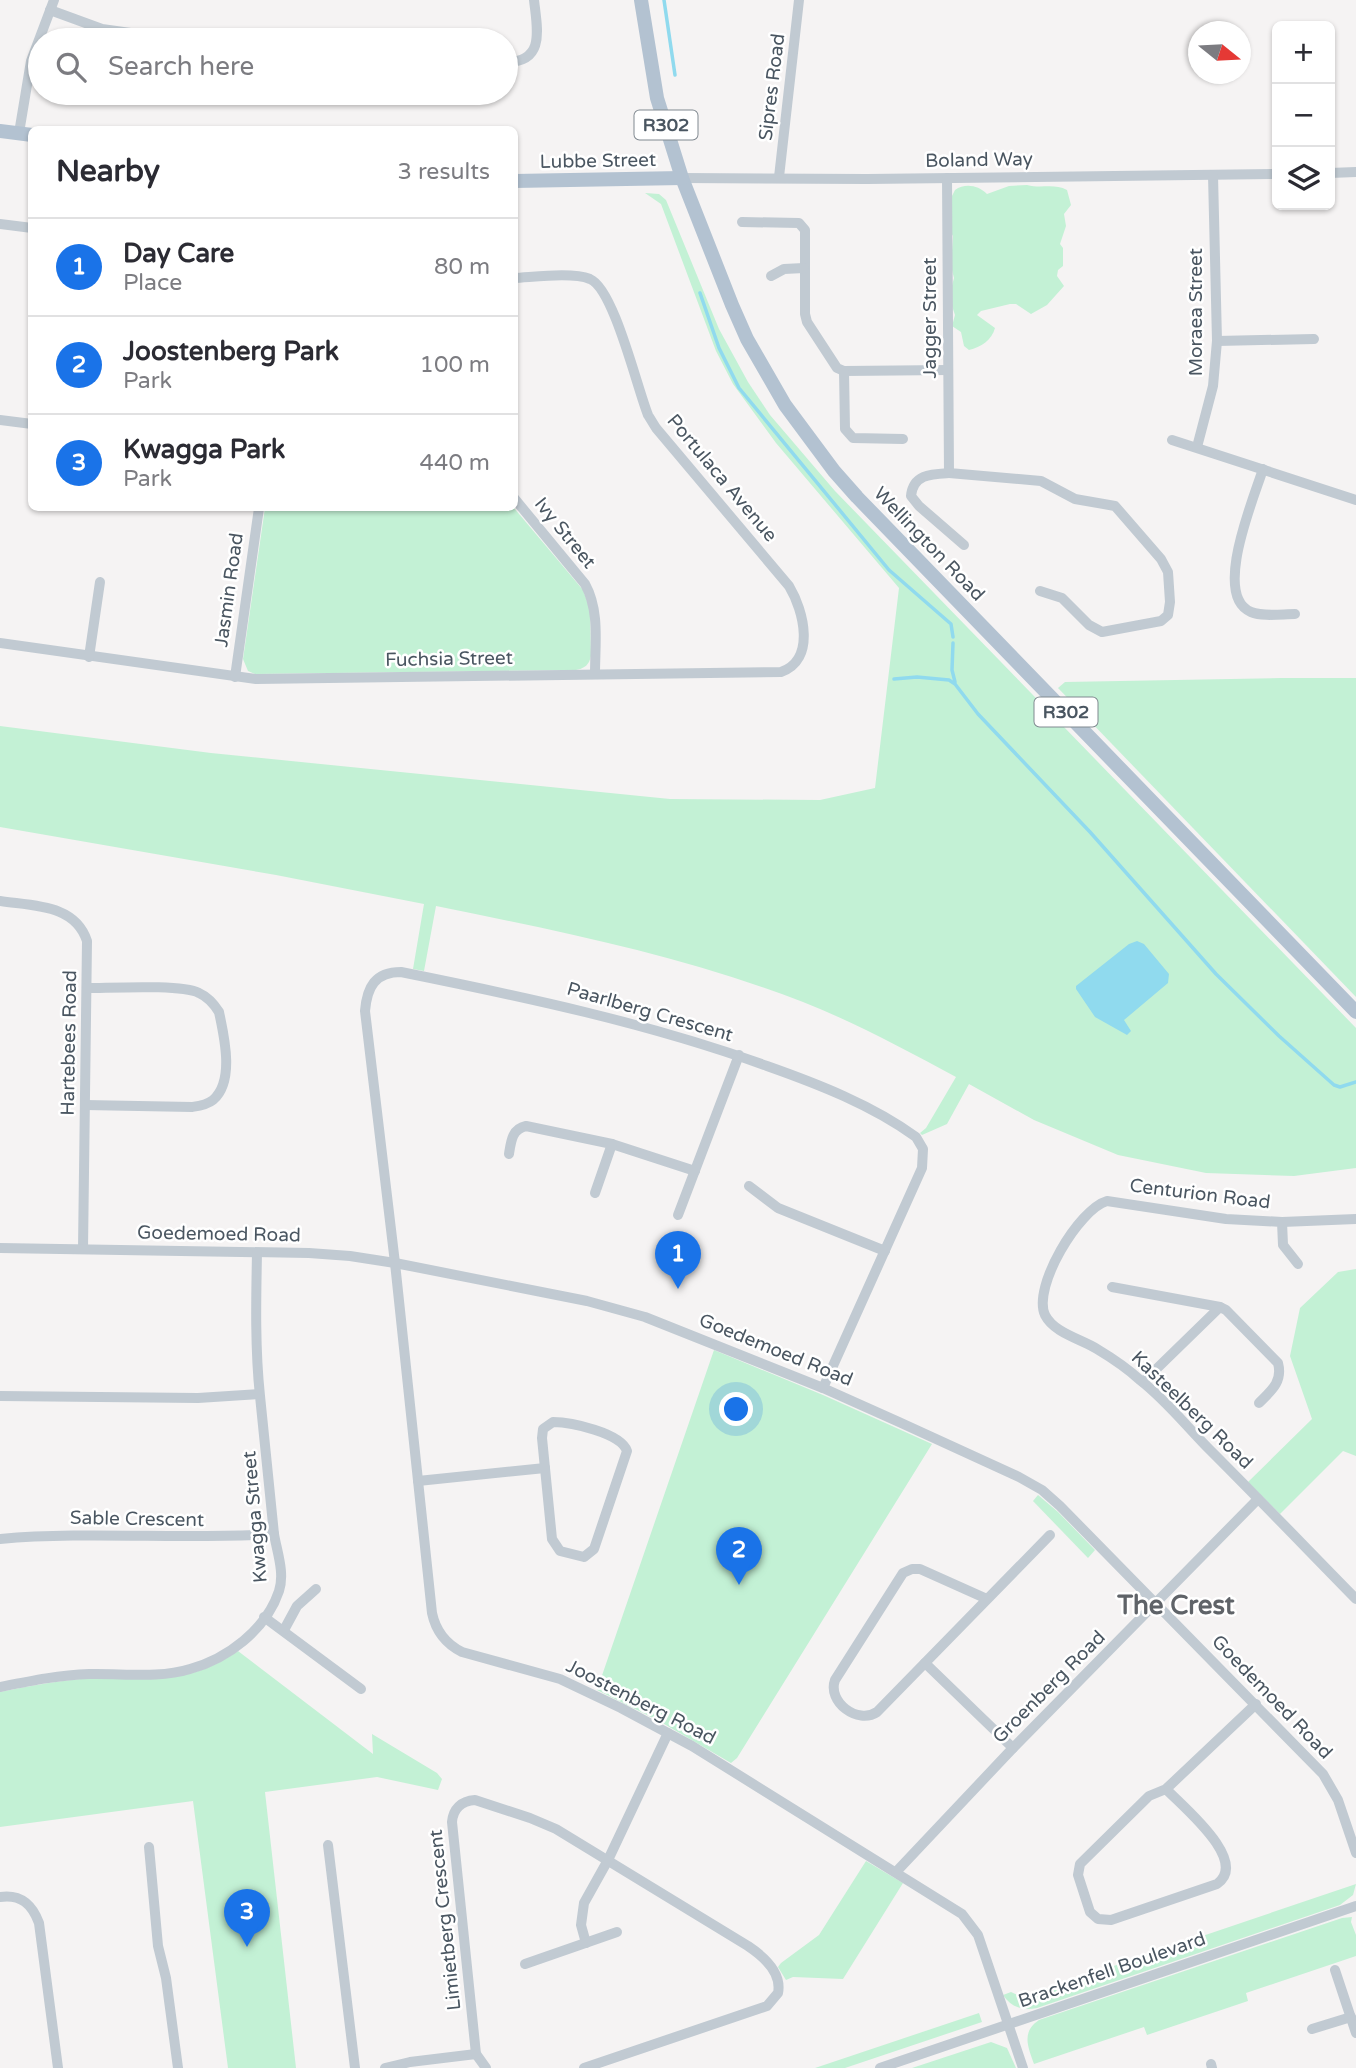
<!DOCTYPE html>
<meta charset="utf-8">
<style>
:root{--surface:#fff;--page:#f7f7f7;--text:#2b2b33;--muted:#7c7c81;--line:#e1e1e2;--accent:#1a73e8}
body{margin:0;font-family:"Varela Round",sans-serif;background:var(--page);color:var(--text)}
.controls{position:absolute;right:21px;top:21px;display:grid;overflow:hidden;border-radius:10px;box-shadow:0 2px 5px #0004}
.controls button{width:63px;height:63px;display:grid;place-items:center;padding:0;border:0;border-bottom:2px solid var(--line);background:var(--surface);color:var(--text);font:35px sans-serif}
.compass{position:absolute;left:1188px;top:21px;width:63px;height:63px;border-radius:50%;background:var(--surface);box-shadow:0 2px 5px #0004;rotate:108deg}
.you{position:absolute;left:737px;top:1410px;width:24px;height:24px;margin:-18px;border:5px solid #fff;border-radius:50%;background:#1a73e8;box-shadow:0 0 0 10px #1a73e833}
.badge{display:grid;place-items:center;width:46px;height:46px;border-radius:50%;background:var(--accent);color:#fff;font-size:23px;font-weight:700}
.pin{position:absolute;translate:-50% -58px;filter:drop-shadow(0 2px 4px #0008)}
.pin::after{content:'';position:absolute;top:37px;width:24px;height:21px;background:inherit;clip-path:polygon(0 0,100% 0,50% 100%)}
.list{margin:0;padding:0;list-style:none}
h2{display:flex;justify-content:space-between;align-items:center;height:91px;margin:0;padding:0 28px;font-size:30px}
h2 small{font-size:23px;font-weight:400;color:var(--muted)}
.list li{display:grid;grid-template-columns:46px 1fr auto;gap:21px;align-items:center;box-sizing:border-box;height:98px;padding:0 28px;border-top:2px solid var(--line)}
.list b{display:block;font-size:26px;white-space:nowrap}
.list p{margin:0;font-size:23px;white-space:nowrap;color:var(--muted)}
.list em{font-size:23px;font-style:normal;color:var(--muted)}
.icon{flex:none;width:38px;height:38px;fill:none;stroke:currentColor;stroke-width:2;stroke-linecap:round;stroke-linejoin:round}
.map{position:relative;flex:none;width:1356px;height:2068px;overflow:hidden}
.search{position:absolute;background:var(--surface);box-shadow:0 2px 5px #0004;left:28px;top:28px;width:490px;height:77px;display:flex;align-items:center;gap:18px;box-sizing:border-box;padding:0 24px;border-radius:38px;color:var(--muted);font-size:26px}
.panel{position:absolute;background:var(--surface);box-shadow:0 2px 5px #0004;left:28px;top:126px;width:490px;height:385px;border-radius:10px}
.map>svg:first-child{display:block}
</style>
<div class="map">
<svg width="1356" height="2068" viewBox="0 0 1356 2068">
<rect width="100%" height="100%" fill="#f5f3f3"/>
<!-- green -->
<g fill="#c3f1d5">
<path d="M 1027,185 C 1041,189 1054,183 1067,190 L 1071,205 L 1064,214 L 1066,226 L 1060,244 L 1063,248 L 1063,266 L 1058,270 L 1057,276 L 1064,286 L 1047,305 L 1031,314 L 1016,304 L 1010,304 L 981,311 L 977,315 L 995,328 C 992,340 981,347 969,350 L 964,346 L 961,332 L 952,326 L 955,315 L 949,297 L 954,278 L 951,266 L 953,236 L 950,231 L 952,196 L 955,190 C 965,183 978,185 987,194 L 1009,186 Z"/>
<path d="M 645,193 L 659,194 L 666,200 L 719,329 L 748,382 L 770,415 L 835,491 L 1356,1028 L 1356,1168 L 1294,1176 L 1206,1173 L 1118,1155 L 1034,1120 L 969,1084 L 947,1124 L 922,1135 L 920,1133 L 926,1128 L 956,1077 C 906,1050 856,1023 803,1002 C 685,956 559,931 436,906 L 424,971 L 413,969 L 424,904 L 276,875 L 0,827 L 0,726 L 211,753 L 670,799 L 820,800 L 875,788 L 899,588 L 776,443 L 733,384 L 716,351 L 661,204 Z"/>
<path d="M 265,508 L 514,508 L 583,590 L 590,609 L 591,656 C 589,665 585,668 576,670 L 255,674 L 248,671 L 243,659 Z"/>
<polygon points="1281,678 1356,678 1356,997 1058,688 1065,682"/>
<polygon points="1356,1269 1356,1456 1343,1451 1280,1514 1248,1482 1312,1419 1290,1356 1300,1308 1338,1272"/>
<polygon points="714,1350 823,1395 932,1444 737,1758 731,1763 659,1721 597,1690"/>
<polygon points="1038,1495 1058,1512 1095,1550 1088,1558 1033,1501"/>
<path d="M 238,1651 L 373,1754 L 372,1734 L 437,1773 L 442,1779 L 438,1790 L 377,1777 L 265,1792 L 296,2068 L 228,2068 L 193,1801 L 0,1827 L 0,1692 C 30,1686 61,1680 92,1678 C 151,1676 185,1687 238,1651 Z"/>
<polygon points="866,1861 903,1883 843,1979 793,1977 786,1980 778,1967 781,1963 819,1935"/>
<path d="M 1356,1884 L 1353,1895 L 1340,1905 L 1037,2008 C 1022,2011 1011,2007 1003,1995 L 1011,1992 L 1022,1997 Z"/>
<path d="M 1352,1917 L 1351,1922 L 1356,1935 L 1356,1956 L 1246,1993 L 1248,2001 L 1147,2035 L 1144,2027 L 1034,2064 C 1028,2047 1021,2032 1039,2020 L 1342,1918 Z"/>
<polygon points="979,2013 982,2022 845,2068 815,2068"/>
<polygon points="991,2042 1007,2048 1016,2068 912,2068"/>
</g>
<!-- water -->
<polygon fill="#90daee" points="1137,941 1144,944 1169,974 1168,983 1124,1020 1131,1031 1127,1035 1095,1017 1076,989 1076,986 1129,944"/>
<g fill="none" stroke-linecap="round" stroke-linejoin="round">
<!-- stream -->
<g stroke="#90daee" stroke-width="3.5">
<polyline points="664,0 675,75"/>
<polyline points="700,293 719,348 739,388 889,570 951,624 953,637"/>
<polyline points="953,643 952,670 955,682"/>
<polyline points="894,679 917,677 949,680 955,684 978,714 1090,832 1216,974 1279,1036 1334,1085 1340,1087 1356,1082"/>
</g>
<!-- minor -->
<g stroke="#c1cad2" stroke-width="10">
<polyline points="50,10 102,29 180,40"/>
<path d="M 506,62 C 546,62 537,28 534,0"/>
<polyline points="19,133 31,61 54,0"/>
<polyline points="1330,173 1356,172"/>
<polyline points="779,177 799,0"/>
<polyline points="682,178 867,179 1277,174"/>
<polyline points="947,178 949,473 1041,481 1075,499 1115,506 1161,559 1168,572 1170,602 1168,615 1161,621 1102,632 1089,625 1062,598 1040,591"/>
<polyline points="742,222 799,223 805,230 805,314 807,322 837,368 844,371 948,370"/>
<polyline points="0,224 32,228"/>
<polyline points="771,276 784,269 804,268"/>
<polyline points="1217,341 1314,339"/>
<polyline points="844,371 845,429 853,438 903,439"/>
<polyline points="0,420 32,424"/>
<polyline points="1172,440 1356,500"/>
<polyline points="1197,447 1213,386 1217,341 1213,175"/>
<path d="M 1263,469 C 1254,498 1212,596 1251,612 C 1263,617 1282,614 1295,614"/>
<path d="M 949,473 C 932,474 913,474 911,496 L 919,506 L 964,545"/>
<path d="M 514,498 L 585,584 C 600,611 595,644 595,674"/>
<path d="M 0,643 L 256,679 L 781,672 C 816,660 804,611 789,586 L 656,428 L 648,415 C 637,388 614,289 590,279 C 572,272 535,277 514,278"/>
<polyline points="89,657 100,582"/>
<polyline points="235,677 259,508"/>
<path d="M 0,901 C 33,906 75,904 87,941 L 83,1249"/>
<path d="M 85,1105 L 192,1107 C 199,1106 207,1105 213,1100 C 235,1081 224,1036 219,1012 C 214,1004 208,997 199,993 C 181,984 111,988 87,988"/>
<path d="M 509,1154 C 511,1141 512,1129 526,1126 L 612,1144 L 695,1171"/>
<polyline points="749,1186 778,1208 885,1251"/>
<polyline points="595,1193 612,1144"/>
<polyline points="678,1215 739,1055"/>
<polyline points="1282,1222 1356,1219"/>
<polyline points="0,1248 309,1253 350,1256 395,1263 587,1301 645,1317 823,1388 899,1422 1019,1477 1042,1490 1060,1506 1323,1774 1338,1800 1356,1853"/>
<path d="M 1298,1264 L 1283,1245 L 1282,1222 L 1226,1219 L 1107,1201 C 1079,1209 1032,1287 1045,1315 C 1054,1333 1081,1339 1097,1349 C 1112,1358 1127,1368 1140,1380 C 1166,1400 1188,1428 1211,1451 C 1260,1500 1308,1550 1356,1599"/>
<path d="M 1112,1287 L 1220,1307 L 1226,1310 L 1278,1363 C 1283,1382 1271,1391 1259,1403"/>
<polyline points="1143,1382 1220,1307"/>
<path d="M 823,1388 L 922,1168 L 923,1149 L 916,1137 C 872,1105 818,1084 767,1066 C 648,1023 525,997 401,972 C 375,972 367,987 365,1011 L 395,1263 L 432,1613 C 436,1632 446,1644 462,1652 L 560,1679 L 621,1708 L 692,1746 L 962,1914 L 978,1935 L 1023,2068"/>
<polyline points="0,1396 198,1398 259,1394"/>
<path d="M 553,1422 C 571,1422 621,1433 627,1451 L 594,1549 L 584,1557 L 560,1551 L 552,1539 L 542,1438 L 543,1429 Z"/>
<polyline points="418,1481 545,1468"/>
<path d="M 0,1539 C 91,1531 183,1540 274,1534"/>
<path d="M 987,1599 L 920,1569 L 912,1569 L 903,1573 L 835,1680 C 827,1702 858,1725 877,1712 L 1050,1535"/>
<polyline points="264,1617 361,1689"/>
<polyline points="284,1630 297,1606 316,1589"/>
<polyline points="925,1663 1013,1748"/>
<path d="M 0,1687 C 30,1681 59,1675 89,1674 C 122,1673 158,1679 190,1669 C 227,1659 266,1630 279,1591 C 285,1573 277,1552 274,1534 C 269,1488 265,1442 260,1396 C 255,1349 256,1301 257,1253"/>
<path d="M 1166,1789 C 1182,1806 1250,1861 1217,1884 L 1111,1920 L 1098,1919 L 1090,1912 L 1078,1875 L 1080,1864 L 1149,1796 L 1166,1789 L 1256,1704"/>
<polyline points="328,1845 355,2068"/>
<polyline points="149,1847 158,1946 166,1978 178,2068"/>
<polyline points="896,1872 1013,1748 1258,1499"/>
<path d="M 0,1897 C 21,1894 32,1904 39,1923 L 58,2068"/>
<polyline points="586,1943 581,1925 584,1903 608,1860 668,1733"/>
<polyline points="525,1964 617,1932"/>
<polyline points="1335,1970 1356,2033"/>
<polyline points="1312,2029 1351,2017"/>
<polyline points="1211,2064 1212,2068"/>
<polyline points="385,2068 410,2062 476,2054"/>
<path d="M 486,2068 L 476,2054 L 452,1822 C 453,1809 461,1801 475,1800 L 530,1818 L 556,1829 L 748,1946 C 763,1956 782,1973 778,1993 L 767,2006 L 584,2068"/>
<polyline points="880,2068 1356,1906"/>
</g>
<!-- major -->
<g stroke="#b3c2d1" stroke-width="14">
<polyline points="641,0 657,98 682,178 732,305 747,339 785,405 834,471 857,497 1356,1012"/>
<polyline points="0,131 32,135"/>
<polyline points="514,181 682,178"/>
</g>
</g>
<g text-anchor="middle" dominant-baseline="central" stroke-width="5" stroke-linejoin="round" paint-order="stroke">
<!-- shield labels -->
<g fill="#fff" stroke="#808990" stroke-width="2">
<rect x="634.5" y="110.5" width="63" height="29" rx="5"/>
<rect x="1034.5" y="697.5" width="63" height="29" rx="5"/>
</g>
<g font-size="18" font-weight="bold" fill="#4a5661">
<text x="666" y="125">R302</text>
<text x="1066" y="712">R302</text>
</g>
<!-- street labels -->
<g font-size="19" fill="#4a5661" stroke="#fff">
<text transform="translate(772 87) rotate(-83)">Sipres Road</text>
<text transform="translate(979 160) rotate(-1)">Boland Way</text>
<text transform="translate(598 161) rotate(-1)">Lubbe Street</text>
<text transform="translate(1196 312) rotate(-90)">Moraea Street</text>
<text transform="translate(930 318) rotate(-90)">Jagger Street</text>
<text transform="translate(722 478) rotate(50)">Portulaca Avenue</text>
<text transform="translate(565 533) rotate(51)">Ivy Street</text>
<text transform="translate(929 544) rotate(46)">Wellington Road</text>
<text transform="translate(229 590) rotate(-82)">Jasmin Road</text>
<text transform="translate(449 659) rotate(-1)">Fuchsia Street</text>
<text transform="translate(650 1012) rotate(16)">Paarlberg Crescent</text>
<text transform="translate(69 1043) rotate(-89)">Hartebees Road</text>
<text transform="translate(1200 1194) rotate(7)">Centurion Road</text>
<text transform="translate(219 1234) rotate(1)">Goedemoed Road</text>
<text transform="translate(776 1350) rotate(22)">Goedemoed Road</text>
<text transform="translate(1192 1410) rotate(44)">Kasteelberg Road</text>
<text transform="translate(255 1517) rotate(-95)">Kwagga Street</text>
<text transform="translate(137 1519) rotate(1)">Sable Crescent</text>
<text transform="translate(1049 1687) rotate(-45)">Groenberg Road</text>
<text transform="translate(1272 1697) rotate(46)">Goedemoed Road</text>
<text transform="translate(641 1702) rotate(27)">Joostenberg Road</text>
<text transform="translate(445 1920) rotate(-96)">Limietberg Crescent</text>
<text transform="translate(1112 1970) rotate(-19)">Brackenfell Boulevard</text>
</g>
<!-- district labels -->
<g font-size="26" font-weight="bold" fill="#5f6368" stroke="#fff">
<text x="1176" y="1605">The Crest</text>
</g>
</g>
</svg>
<div class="controls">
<button>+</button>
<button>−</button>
<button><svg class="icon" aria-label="layers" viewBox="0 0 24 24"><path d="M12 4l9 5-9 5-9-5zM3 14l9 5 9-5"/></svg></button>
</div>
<svg class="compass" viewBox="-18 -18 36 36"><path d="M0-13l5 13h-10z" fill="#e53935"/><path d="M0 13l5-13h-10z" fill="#7c7c81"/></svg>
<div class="you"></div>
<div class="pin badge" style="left:678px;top:1289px">1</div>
<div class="pin badge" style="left:739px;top:1585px">2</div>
<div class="pin badge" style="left:247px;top:1947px">3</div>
<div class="search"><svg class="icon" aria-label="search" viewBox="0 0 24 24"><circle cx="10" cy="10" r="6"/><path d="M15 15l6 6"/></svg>Search here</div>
<section class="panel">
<h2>Nearby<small>3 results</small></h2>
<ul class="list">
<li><span class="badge">1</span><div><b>Day Care</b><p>Place</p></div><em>80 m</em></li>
<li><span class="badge">2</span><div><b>Joostenberg Park</b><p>Park</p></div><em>100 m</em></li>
<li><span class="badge">3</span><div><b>Kwagga Park</b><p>Park</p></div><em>440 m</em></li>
</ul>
</section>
</div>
